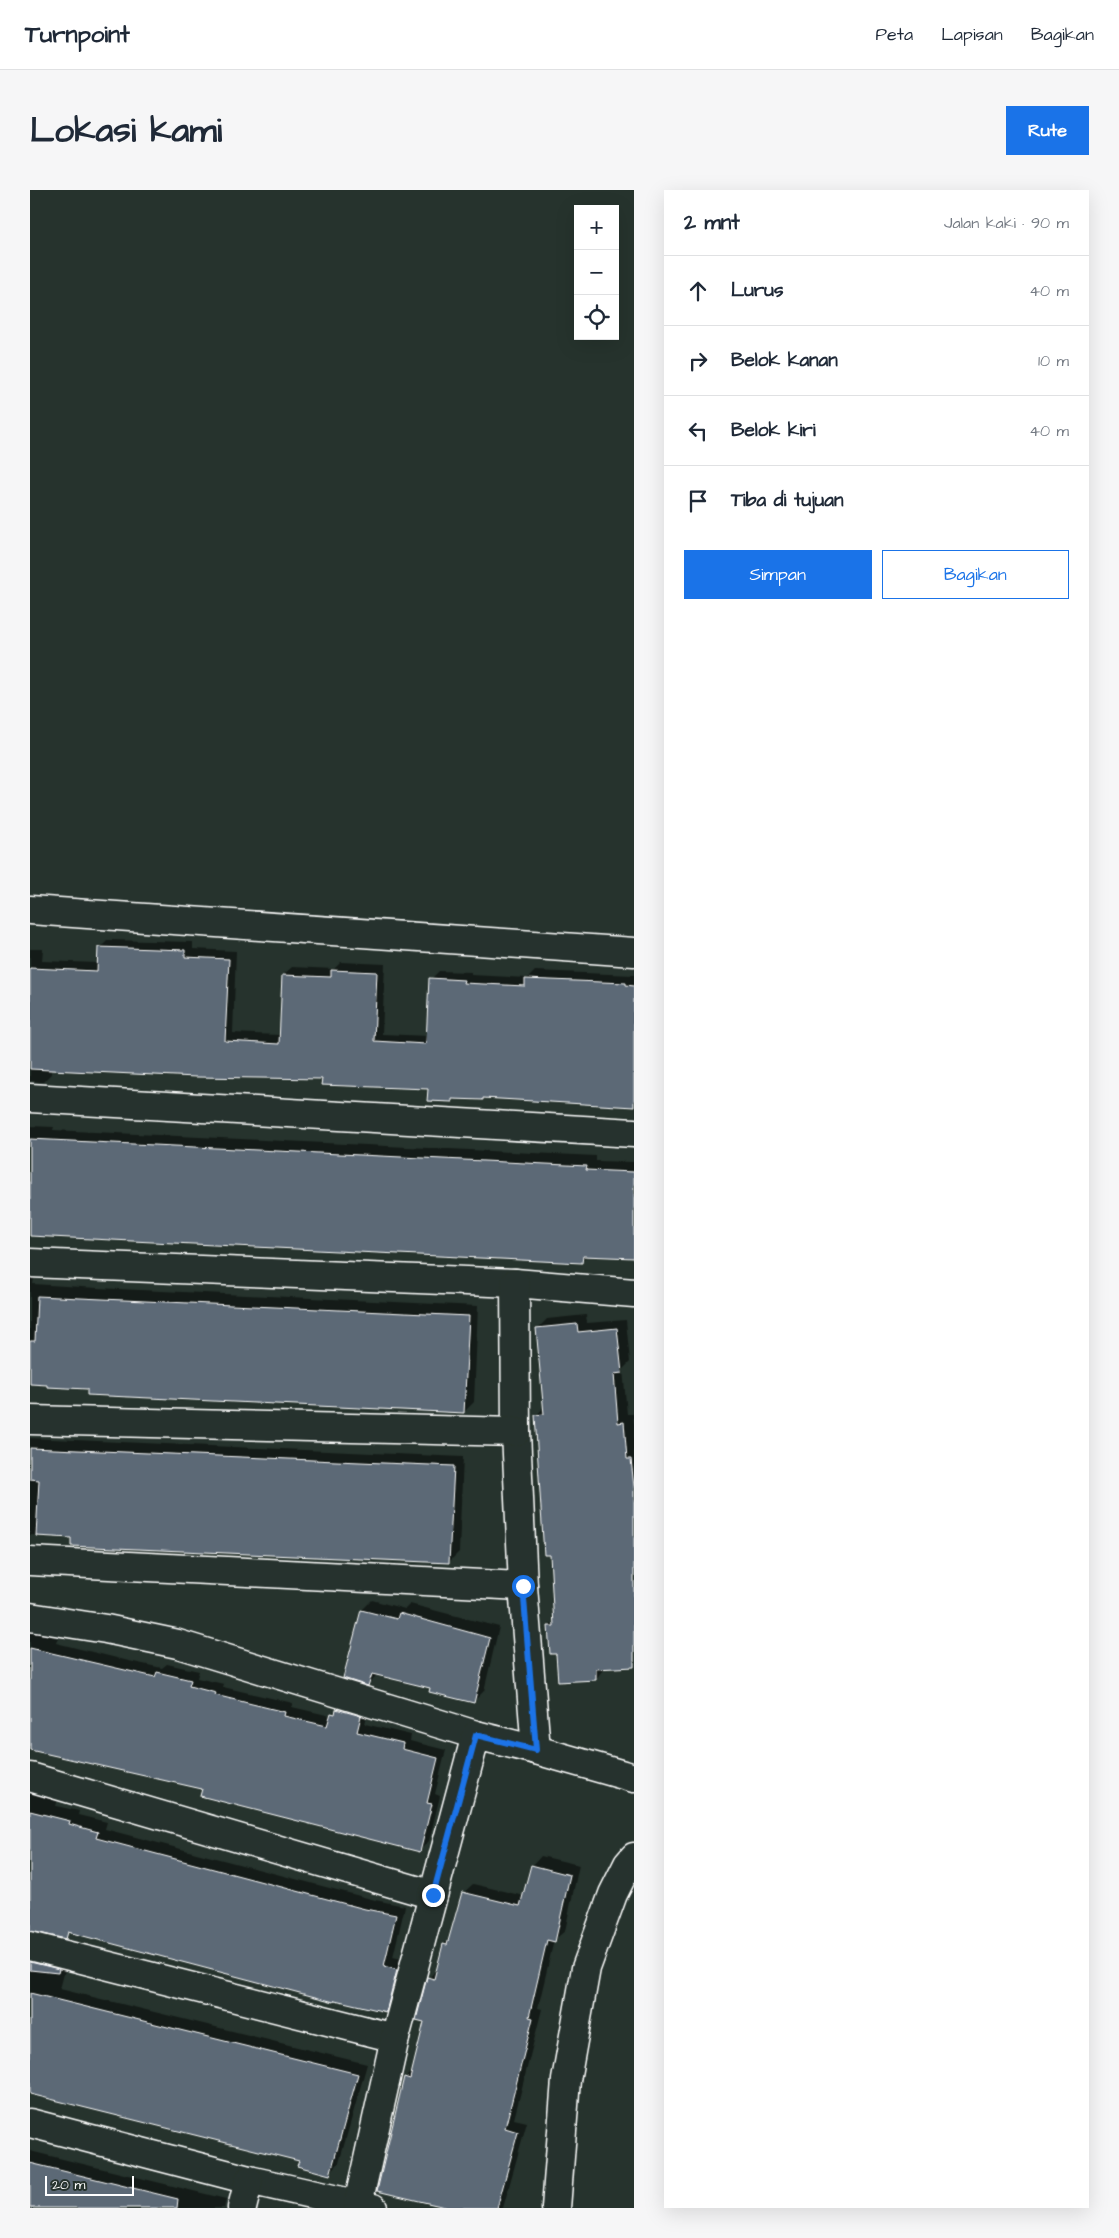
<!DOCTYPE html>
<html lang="id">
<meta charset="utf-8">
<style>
:root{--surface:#fff;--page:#f6f6f7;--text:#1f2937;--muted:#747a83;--line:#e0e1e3;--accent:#1a73e8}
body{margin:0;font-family:"Architects Daughter",sans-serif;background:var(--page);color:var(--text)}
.controls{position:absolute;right:15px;top:15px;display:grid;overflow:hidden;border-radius:0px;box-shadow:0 5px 20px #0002}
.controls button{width:45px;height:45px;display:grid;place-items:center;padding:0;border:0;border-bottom:1px solid var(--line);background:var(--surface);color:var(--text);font:25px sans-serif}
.scale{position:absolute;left:15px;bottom:12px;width:89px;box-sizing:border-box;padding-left:5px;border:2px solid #fff;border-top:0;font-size:14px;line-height:18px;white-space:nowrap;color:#fff;-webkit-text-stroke:4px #26332d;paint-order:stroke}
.stop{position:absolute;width:15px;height:15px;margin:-11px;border:4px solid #1a73e8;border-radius:50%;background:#fff}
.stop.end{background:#1a73e8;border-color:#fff;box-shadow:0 1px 5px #0008}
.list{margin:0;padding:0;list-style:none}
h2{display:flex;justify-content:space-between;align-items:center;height:65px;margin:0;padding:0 20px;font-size:21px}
h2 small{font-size:16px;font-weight:400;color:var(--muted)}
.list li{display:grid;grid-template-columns:32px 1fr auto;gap:15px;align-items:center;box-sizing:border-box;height:70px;padding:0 20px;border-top:1px solid var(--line)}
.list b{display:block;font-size:19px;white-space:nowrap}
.list em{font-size:16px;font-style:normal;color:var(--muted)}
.actions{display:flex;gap:10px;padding:15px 20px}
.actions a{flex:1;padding:11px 0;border:1px solid var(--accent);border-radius:0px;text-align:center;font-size:18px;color:var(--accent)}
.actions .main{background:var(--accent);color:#fff}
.icon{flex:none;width:28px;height:28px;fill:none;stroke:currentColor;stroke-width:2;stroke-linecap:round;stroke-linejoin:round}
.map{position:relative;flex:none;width:604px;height:2018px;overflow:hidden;border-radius:0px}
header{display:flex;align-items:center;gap:30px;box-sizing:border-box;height:70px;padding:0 25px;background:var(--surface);border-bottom:1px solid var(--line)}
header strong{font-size:24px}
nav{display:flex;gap:28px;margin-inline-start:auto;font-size:18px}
.intro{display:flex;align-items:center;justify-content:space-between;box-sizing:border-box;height:120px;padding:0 30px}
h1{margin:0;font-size:35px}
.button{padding:12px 22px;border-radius:0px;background:var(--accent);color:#fff;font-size:18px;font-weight:700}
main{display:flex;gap:30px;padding:0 30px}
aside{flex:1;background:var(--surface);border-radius:0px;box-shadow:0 5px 20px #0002}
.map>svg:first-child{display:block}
</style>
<header>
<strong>Turnpoint</strong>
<nav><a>Peta</a><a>Lapisan</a><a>Bagikan</a></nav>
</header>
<div class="intro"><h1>Lokasi kami</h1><a class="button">Rute</a></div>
<main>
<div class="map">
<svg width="604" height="2018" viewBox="0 0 604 2018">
<rect width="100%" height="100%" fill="#26332d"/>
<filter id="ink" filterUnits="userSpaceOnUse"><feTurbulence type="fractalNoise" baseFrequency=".02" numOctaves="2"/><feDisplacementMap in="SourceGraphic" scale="10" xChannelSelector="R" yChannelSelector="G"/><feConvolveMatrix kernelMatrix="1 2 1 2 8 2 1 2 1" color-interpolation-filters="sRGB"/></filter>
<g filter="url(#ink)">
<!-- shadow -->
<g fill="#0007">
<polygon points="78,750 163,752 163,759 206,761 203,843 250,845 253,785 262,777 304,779 311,772 355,774 352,844 398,846 401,789 409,781 441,782 441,785 498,788 505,781 604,785 604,915 454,907 453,909 425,907 422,911 399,898 293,888 21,878 21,884 13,892 0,891 0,759 13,759 12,771 69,773 70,758"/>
<polygon points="0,936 24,937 23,940 566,966 566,971 604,972 604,1067 558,1065 552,1071 0,1046"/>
<polygon points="0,1088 4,1088 3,1094 68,1098 448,1116 444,1212 434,1222 0,1194"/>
<polygon points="556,1125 557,1133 596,1130 600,1172 593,1179 597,1224 603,1224 604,1235 604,1475 575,1477 566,1489 528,1463 519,1436 525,1430 521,1363 507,1225 514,1217 508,1138 517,1129"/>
<polygon points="0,1248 433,1267 429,1362 419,1372 0,1345"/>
<polygon points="342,1410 375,1419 380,1414 469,1437 454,1501 443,1512 401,1497 348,1484 338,1494 332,1420"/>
<polygon points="0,1441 28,1448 26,1453 99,1471 132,1478 137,1474 169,1481 167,1488 194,1494 193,1497 263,1513 262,1517 301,1526 311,1514 339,1517 335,1534 381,1545 380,1551 416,1560 405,1604 410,1606 399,1651 390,1660 174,1598 0,1560"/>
<polygon points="0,1598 29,1606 26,1616 49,1621 48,1625 77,1632 75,1639 345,1710 375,1716 363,1767 376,1770 365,1811 355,1821 0,1728"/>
<polygon points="511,1666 549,1675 535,1741 524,1750 508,1818 512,1819 484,1929 497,1932 473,2018 414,2018 375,1888 383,1880 396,1831 399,1788 408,1778 414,1754 420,1749 433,1703 443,1694 494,1706 502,1676"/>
<polygon points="0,1772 35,1780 30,1799 337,1874 309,1973 299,1983 270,1970 0,1899"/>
<polygon points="0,1961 196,2009 194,2018 0,2018"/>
</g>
<!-- building -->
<g fill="#5c6976" stroke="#fff">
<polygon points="68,757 155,760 155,767 199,769 195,851 249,854 252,785 301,787 301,780 347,782 344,851 396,854 399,788 434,790 433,793 495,796 495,789 596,793 596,795 604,796 604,917 453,908 453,910 422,909 422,912 397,911 398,899 291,895 292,889 166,887 0,879 0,778 67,781"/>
<polygon points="0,949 557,976 556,980 604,982 604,1068 553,1066 552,1073 0,1046"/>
<polygon points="7,1106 439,1126 434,1223 57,1205 57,1199 17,1197 17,1195 0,1194 0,1151 5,1151"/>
<polygon points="547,1134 548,1142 587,1138 592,1183 584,1184 588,1233 594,1232 597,1269 601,1269 604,1297 604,1477 566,1479 566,1490 528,1492 526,1464 520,1464 518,1436 524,1436 520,1365 514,1365 505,1225 514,1224 506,1138"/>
<polygon points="0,1258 424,1276 419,1373 41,1356 41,1348 6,1346 9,1290 0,1289"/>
<polygon points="331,1420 367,1429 369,1423 460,1448 444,1513 399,1502 400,1498 342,1484 338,1496 313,1488"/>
<polygon points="0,1458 125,1487 127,1482 161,1490 159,1496 186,1503 185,1505 255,1522 254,1526 297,1536 301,1523 305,1524 306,1519 331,1526 327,1542 373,1553 372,1559 408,1568 397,1613 402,1614 390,1662 170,1606 172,1599 0,1560"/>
<polygon points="0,1621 40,1631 39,1634 68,1642 66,1648 335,1719 366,1725 354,1776 367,1780 356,1822 305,1810 304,1812 38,1742 36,1749 0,1741"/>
<polygon points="501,1675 540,1685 525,1752 517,1750 499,1827 503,1828 475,1938 488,1942 467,2018 419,2018 347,2001 374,1887 380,1889 394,1832 386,1830 397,1787 404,1789 413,1754 417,1755 432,1702 490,1716"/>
<polygon points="0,1772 29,1779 28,1783 0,1780"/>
<polygon points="0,1803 328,1884 300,1985 267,1976 269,1971 0,1904"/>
<polygon points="0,1973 148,2009 147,2018 0,2018"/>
</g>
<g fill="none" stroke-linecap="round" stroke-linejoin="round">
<defs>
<g id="street">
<polyline points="0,720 604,762"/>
<polyline points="0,908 604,943"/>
<polyline points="0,1073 485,1093 604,1103"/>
<polyline points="485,1093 486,1242 493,1396 506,1560"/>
<polyline points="0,1230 486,1242"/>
<polyline points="0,1371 493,1396"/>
<polyline points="0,1427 76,1439 148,1454 446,1545 506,1560 604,1588"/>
<polyline points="0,1587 403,1705"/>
<polyline points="0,1756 365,1848"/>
<polyline points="0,1933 219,1990 343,2018"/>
<polyline points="328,2014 365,1848 446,1545"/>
<polyline points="212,2018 219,1990"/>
<polyline points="526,2018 536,1890 556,1778 583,1704 598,1674 604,1667"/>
</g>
</defs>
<!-- street casing -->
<use href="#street" stroke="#fff" stroke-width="31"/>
<!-- street -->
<use href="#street" stroke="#26332d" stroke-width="28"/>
</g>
</g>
<g fill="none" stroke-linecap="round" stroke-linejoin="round" filter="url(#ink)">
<!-- route -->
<polyline stroke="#1a73e8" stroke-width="6" points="403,1705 446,1545 506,1560 493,1396"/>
</g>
</svg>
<div class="controls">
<button>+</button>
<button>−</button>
<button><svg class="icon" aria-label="locate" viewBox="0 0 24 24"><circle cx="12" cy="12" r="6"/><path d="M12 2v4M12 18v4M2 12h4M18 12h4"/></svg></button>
</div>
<div class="scale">20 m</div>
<div class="stop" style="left:493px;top:1396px"></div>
<div class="stop end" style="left:403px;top:1705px"></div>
</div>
<aside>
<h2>2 mnt<small>Jalan kaki · 90 m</small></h2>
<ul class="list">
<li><svg class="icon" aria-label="ahead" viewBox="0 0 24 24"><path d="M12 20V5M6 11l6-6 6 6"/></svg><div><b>Lurus</b></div><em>40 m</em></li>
<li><svg class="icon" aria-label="right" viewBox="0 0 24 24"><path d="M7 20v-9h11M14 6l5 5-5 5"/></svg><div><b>Belok kanan</b></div><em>10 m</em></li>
<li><svg class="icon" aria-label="left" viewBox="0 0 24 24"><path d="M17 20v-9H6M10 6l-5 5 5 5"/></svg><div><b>Belok kiri</b></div><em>40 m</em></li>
<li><svg class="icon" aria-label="arrive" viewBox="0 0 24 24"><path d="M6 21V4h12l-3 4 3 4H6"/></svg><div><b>Tiba di tujuan</b></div></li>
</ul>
<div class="actions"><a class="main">Simpan</a><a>Bagikan</a></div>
</aside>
</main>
